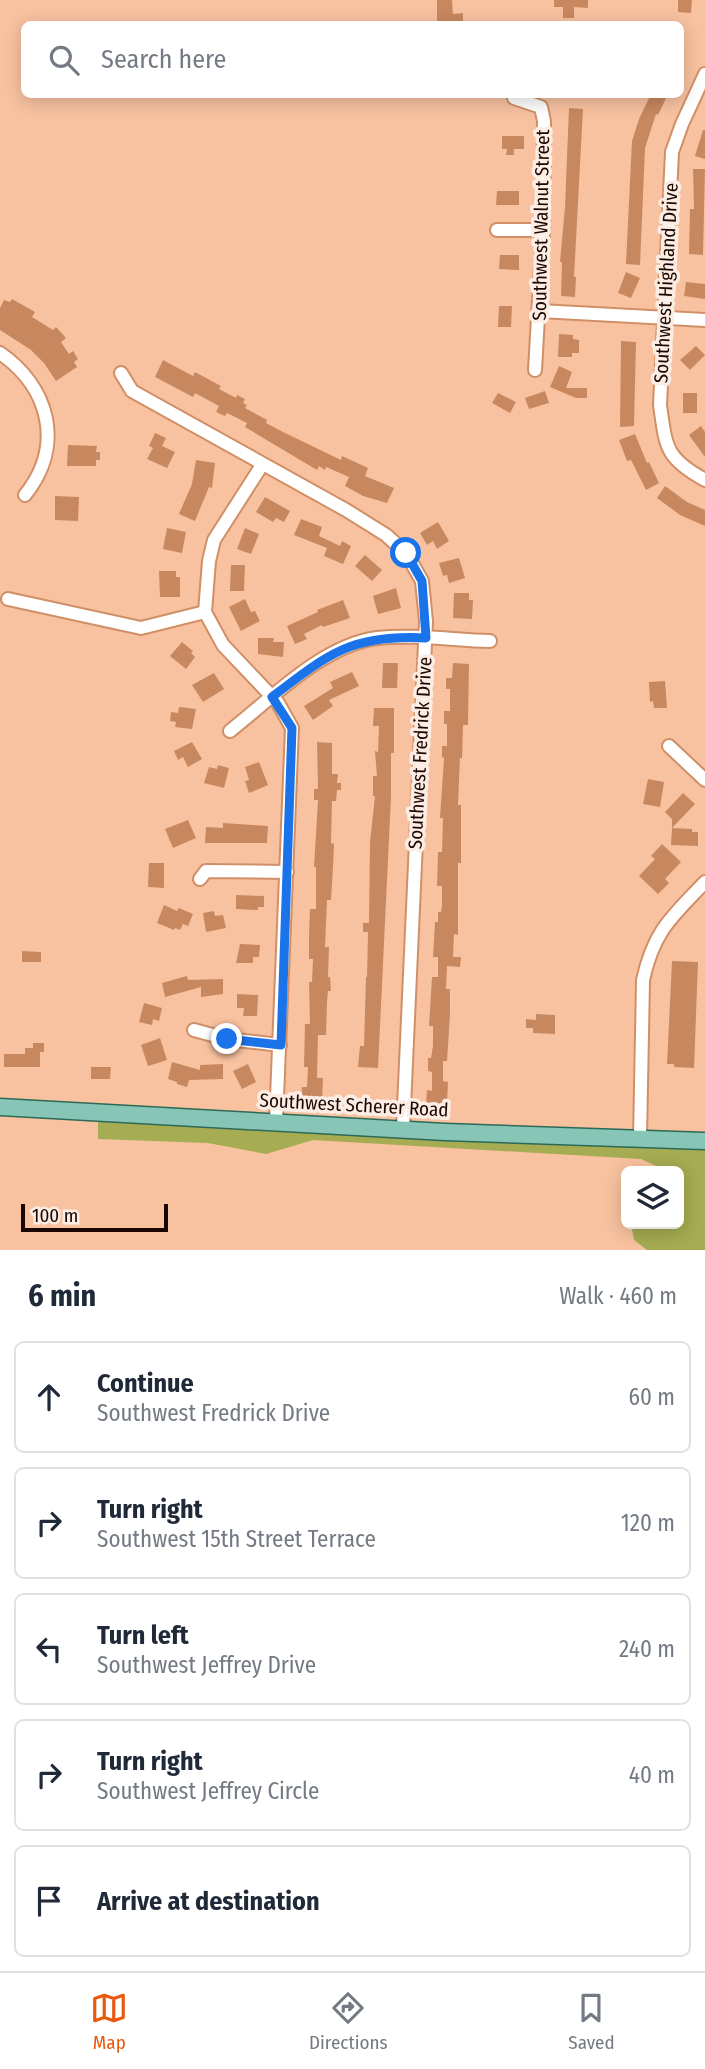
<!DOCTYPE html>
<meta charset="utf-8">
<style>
:root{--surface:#fff;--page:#f2f2f3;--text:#1f2937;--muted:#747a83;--line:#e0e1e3;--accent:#ea580c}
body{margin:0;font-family:"Fira Sans Condensed",sans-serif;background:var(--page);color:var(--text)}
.controls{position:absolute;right:21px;bottom:21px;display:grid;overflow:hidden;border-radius:10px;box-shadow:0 4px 18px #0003}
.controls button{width:63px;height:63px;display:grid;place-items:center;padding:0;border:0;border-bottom:2px solid var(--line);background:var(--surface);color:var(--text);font:35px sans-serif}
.scale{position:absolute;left:21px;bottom:18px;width:147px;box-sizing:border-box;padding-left:7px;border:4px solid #1b0500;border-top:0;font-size:19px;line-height:24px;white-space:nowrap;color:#1b0500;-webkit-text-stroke:5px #fbede4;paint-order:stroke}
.stop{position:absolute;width:21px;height:21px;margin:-16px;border:5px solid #1a73e8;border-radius:50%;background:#fff}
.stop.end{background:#1a73e8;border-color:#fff;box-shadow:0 2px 7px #0008}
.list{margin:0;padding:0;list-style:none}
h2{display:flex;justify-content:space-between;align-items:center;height:91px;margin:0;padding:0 28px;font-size:30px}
h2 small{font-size:23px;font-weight:400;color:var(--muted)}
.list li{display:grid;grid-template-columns:46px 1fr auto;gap:21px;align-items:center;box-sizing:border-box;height:112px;margin:0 14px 14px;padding:0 14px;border:2px solid var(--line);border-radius:10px}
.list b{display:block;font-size:26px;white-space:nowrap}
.list p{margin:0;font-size:23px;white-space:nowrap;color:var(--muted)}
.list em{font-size:23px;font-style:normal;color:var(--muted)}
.icon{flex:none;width:38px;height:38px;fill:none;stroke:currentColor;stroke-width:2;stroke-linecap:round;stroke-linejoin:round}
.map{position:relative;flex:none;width:705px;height:1250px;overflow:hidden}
.search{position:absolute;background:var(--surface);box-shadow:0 4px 18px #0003;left:21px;right:21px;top:21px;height:77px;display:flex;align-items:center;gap:18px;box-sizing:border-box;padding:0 24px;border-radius:10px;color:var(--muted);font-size:26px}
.sheet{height:721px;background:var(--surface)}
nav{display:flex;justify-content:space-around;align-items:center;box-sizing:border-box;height:98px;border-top:2px solid var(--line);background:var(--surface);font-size:19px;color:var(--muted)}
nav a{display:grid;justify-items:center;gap:4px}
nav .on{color:var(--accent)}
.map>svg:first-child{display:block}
</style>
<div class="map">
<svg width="705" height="1250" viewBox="0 0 705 1250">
<rect width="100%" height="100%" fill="#f8c2a0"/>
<!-- green -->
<polygon fill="#a5ac51" points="98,1119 705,1146 705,1250 647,1250 634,1240 631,1224 679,1224 679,1171 656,1171 656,1166 641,1159 313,1140 266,1154 208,1143 98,1139"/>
<!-- building -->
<g fill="#c8885f">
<polygon points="437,0 452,0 453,14 463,13 463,24 437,24"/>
<polygon points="554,0 588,0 588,8 574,7 574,18 563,18 563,7 554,7"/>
<polygon points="678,0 692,0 691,13 678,12"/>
<polygon points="651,94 668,94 658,115 656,114 645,148 640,265 626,264 632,141 639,119"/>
<polygon points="569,108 583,109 574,277 576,277 575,297 561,296 562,262 560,262 565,207"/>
<polygon points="703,130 705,130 705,159 695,156"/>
<polygon points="502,136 524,136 524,149 514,149 514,155 506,155 507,149 502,149"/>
<polygon points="693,169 705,169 703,255 689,254 690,209 694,209"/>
<polygon points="497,191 519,191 519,205 496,205"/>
<polygon points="500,255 519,255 519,270 499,269"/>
<polygon points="626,272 640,278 631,298 618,293"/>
<polygon points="686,282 705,284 705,299 684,296"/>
<polygon points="12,299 35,312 32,317 53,330 56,327 66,338 61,342 69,354 73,351 78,359 74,362 77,367 56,381 44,363 31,350 0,330 0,308 4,300 10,302"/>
<polygon points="499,306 512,306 511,327 498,327"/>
<polygon points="559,334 573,335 573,339 579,340 579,353 572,353 572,357 558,357"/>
<polygon points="621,341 636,342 634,426 620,427"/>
<polygon points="696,346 705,355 690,370 680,360"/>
<polygon points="163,360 193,376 195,372 221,386 219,389 236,398 237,395 245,399 243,403 247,405 245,408 267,420 266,423 283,432 341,460 342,456 368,468 365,476 394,488 387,503 363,496 345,486 349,477 326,467 325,470 319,466 317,470 245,427 247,423 227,413 225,416 216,412 219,406 195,393 193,397 155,377"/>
<polygon points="559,366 572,372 566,388 587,388 587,398 576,398 550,387"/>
<polygon points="545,391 549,403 529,409 525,398"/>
<polygon points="498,393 516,402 510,413 492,403"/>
<rect x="683" y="393" width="14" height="20"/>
<polygon points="701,426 705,432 705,457 689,435"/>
<polygon points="155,433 166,438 162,446 175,452 167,468 147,459 153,448 149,446"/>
<polygon points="635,434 647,463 649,462 659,483 646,490 631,460 627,461 619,440"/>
<polygon points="68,445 97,446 96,452 100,452 100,460 96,460 96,466 67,466"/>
<polygon points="196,460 215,463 212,488 209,487 195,521 179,514 192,484"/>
<polygon points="665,486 687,502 705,510 705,526 680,515 657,498"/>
<polygon points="55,496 79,497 78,521 55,520"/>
<polygon points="265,497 290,511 284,522 276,518 273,522 256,512"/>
<polygon points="301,519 322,527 319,536 340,546 342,541 351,546 343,564 324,556 327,548 294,535"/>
<polygon points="438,522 449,541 437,549 433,541 427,545 420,533"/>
<polygon points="167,528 186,532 182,553 163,549"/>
<polygon points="245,528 259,534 251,554 237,549"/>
<polygon points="365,555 382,570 372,581 355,566"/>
<polygon points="459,558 465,578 449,583 447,575 443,576 439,563"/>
<polygon points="231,565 245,565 244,591 230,591"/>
<polygon points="159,571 176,571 176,577 180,577 180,597 160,597"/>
<polygon points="396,588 401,608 378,614 373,596"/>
<polygon points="454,593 469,593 469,600 473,600 472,619 453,618"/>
<polygon points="245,599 251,612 255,611 260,621 241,631 229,607"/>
<polygon points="343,600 350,618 323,627 322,625 304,634 307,639 295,644 287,626 318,612 317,610"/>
<polygon points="258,638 274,638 273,642 284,642 283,657 258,654"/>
<polygon points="182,642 193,651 191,653 195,657 186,669 170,656"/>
<polygon points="383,663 398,663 397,688 382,688"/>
<polygon points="453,663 469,664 468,725 463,725 462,758 460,758 458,805 461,805 461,863 458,863 458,935 454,934 453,957 461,957 460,967 447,966 446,989 450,989 450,1014 447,1061 443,1061 443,1081 448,1082 447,1104 426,1103 427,1090 432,1091 432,1072 428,1071 428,1058 431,1058 433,1046 433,1026 429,1026 432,977 438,977 438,957 433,957 435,922 438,922 438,912 441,912 442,906 442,886 437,886 438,852 442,852 443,818 440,818 444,758 442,757 442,746 447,746 447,724 444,724 444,711 450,711 450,689 446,689 446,678 452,678"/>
<polygon points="352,672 359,686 329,700 333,706 313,720 304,706 333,688 330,682"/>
<polygon points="214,673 224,689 203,702 192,685"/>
<polygon points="665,681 667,708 654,708 653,701 650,702 649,682"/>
<polygon points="179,707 196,709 192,729 175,727 176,722 170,721 171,712 178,713"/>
<polygon points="374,708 394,708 394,753 391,753 391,797 378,1068 358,1067 360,1046 364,1046 366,977 367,977 368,932 363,932 363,923 369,923 370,842 375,796 373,796 373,776 377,776 375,751 378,752 379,726 373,726"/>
<polygon points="192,742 202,759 188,767 183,757 178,760 174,751"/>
<polygon points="317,742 332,743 332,774 338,774 337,783 341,783 341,790 337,790 336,801 332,801 331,843 334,844 333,867 331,900 327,900 325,947 329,947 328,977 330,977 331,991 328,991 327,1002 326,1035 318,1035 317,1078 323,1078 322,1101 301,1100 302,1087 307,1087 308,1067 304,1067 305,1024 310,1024 309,982 312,982 313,959 309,959 309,935 310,909 316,909 316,867 314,867 318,800 314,800 314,789 318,789"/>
<polygon points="259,762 268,785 249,793 245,781 249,780 245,767"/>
<polygon points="218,765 229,768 224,788 204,783 209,767 217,769"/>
<polygon points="648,779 664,782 660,807 643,804"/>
<polygon points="683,793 695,804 672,828 672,819 665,812"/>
<polygon points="188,820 196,838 173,848 165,829"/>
<polygon points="223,823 268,826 267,843 205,843 206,827 223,828"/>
<polygon points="672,828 692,829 692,832 698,832 698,846 671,845"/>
<polygon points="662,844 681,862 665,879 669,883 658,894 639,876 655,859 651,856"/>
<polygon points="149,863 164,863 164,888 148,887"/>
<polygon points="236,895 264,896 264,907 258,907 258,910 236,909"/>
<polygon points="164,905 177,911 179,908 193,914 188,926 183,924 180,930 175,928 174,930 157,923"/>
<polygon points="214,911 215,916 223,915 226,928 206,932 203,913"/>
<polygon points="240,944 260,945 259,957 253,957 253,963 236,963"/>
<polygon points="22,951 41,952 41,962 22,962"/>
<polygon points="672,961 698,962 694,1068 674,1067 674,1064 667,1064"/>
<polygon points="187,976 188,980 223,979 223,994 201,997 201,987 165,997 162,983"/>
<polygon points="237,994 258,995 257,1016 243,1016 244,1008 237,1008"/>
<polygon points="144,1003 162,1008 159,1021 153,1019 152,1025 139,1022"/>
<polygon points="536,1014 555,1015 555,1034 533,1033 533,1028 526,1028 526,1019 536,1020"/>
<polygon points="160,1038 167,1060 148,1066 141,1045"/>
<polygon points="33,1043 44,1043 44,1052 40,1052 40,1067 4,1067 4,1054 25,1054 25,1048 33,1048"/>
<polygon points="172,1062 200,1070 200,1065 223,1064 223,1079 189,1080 187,1087 177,1084 177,1082 168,1079"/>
<polygon points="248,1064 256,1082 242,1089 233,1071"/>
<polygon points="91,1067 111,1067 110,1079 91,1079"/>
</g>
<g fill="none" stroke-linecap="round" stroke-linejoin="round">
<defs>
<g id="minor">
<path d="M 705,74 L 682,124 L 672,152 L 660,405 C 666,447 665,458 705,480"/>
<polyline points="514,98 541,107 544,121 543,230 535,370"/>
<polyline points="497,230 543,230"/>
<polyline points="540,311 705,320"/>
<path d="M 0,353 C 49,387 65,445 25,495"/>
<polyline points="121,373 132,391 346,510 386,535 406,553 422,581 426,621 403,1129"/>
<polyline points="262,465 214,540 209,561 205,612 223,645 278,703 292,728 276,1122"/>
<polyline points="8,599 141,628 205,612"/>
<path d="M 230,731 C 272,698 323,645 377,638 C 414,634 453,640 490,641"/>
<polyline points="669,746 705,780"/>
<polyline points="200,879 206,871 287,872"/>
<polyline points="194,1030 227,1039 280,1045"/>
<path d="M 640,1139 L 643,980 C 654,930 672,917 705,882"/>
</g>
<polyline id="major" points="0,1107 445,1132 705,1141"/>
</defs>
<!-- minor casing -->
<use href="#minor" stroke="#d08f66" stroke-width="16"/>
<!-- major casing -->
<use href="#major" stroke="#2d6956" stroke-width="19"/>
<!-- minor -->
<use href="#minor" stroke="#fff" stroke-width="12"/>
<!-- major -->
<use href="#major" stroke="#87c5b6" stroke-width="16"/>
</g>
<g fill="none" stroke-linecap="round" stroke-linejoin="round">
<!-- route -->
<path stroke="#1a73e8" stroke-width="9" d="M 227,1039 L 281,1045 L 292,728 L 272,697 C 328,654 352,634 426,638 L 422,581 L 406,553"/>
</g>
<g text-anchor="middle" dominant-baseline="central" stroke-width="7" stroke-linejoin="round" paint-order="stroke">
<!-- street labels -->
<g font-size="19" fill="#1b0500" stroke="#fbede4">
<text transform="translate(541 225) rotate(-89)">Southwest Walnut Street</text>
<text transform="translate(666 283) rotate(-87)">Southwest Highland Drive</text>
<text transform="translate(420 753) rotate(-87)">Southwest Fredrick Drive</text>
<text transform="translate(354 1105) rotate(3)">Southwest Scherer Road</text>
</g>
</g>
</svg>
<div class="controls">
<button><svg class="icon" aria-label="layers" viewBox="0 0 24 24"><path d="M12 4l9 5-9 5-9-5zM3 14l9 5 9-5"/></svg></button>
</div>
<div class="scale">100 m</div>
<div class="stop" style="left:406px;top:553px"></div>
<div class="stop end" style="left:227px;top:1039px"></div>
<div class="search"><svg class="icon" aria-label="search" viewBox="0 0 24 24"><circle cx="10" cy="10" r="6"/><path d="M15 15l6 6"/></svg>Search here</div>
</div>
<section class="sheet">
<h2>6 min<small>Walk · 460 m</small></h2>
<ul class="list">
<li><svg class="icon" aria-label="ahead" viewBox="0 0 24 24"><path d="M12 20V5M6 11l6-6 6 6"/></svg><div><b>Continue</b><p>Southwest Fredrick Drive</p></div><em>60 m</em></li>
<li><svg class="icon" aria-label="right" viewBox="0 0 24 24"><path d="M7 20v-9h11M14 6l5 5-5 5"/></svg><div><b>Turn right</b><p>Southwest 15th Street Terrace</p></div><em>120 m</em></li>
<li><svg class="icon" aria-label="left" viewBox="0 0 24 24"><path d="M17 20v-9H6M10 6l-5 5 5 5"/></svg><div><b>Turn left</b><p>Southwest Jeffrey Drive</p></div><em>240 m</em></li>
<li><svg class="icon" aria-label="right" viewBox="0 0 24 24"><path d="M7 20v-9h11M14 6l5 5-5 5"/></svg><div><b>Turn right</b><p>Southwest Jeffrey Circle</p></div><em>40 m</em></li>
<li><svg class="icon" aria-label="arrive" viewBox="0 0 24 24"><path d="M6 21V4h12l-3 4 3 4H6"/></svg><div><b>Arrive at destination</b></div></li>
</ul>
</section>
<nav>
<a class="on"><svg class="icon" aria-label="map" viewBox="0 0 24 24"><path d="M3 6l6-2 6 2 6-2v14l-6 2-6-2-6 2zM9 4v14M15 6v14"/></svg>Map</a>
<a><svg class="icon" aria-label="directions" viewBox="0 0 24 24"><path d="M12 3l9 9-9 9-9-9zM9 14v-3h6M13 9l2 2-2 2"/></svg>Directions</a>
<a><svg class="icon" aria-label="saved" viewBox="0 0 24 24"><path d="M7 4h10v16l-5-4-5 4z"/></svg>Saved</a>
</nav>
